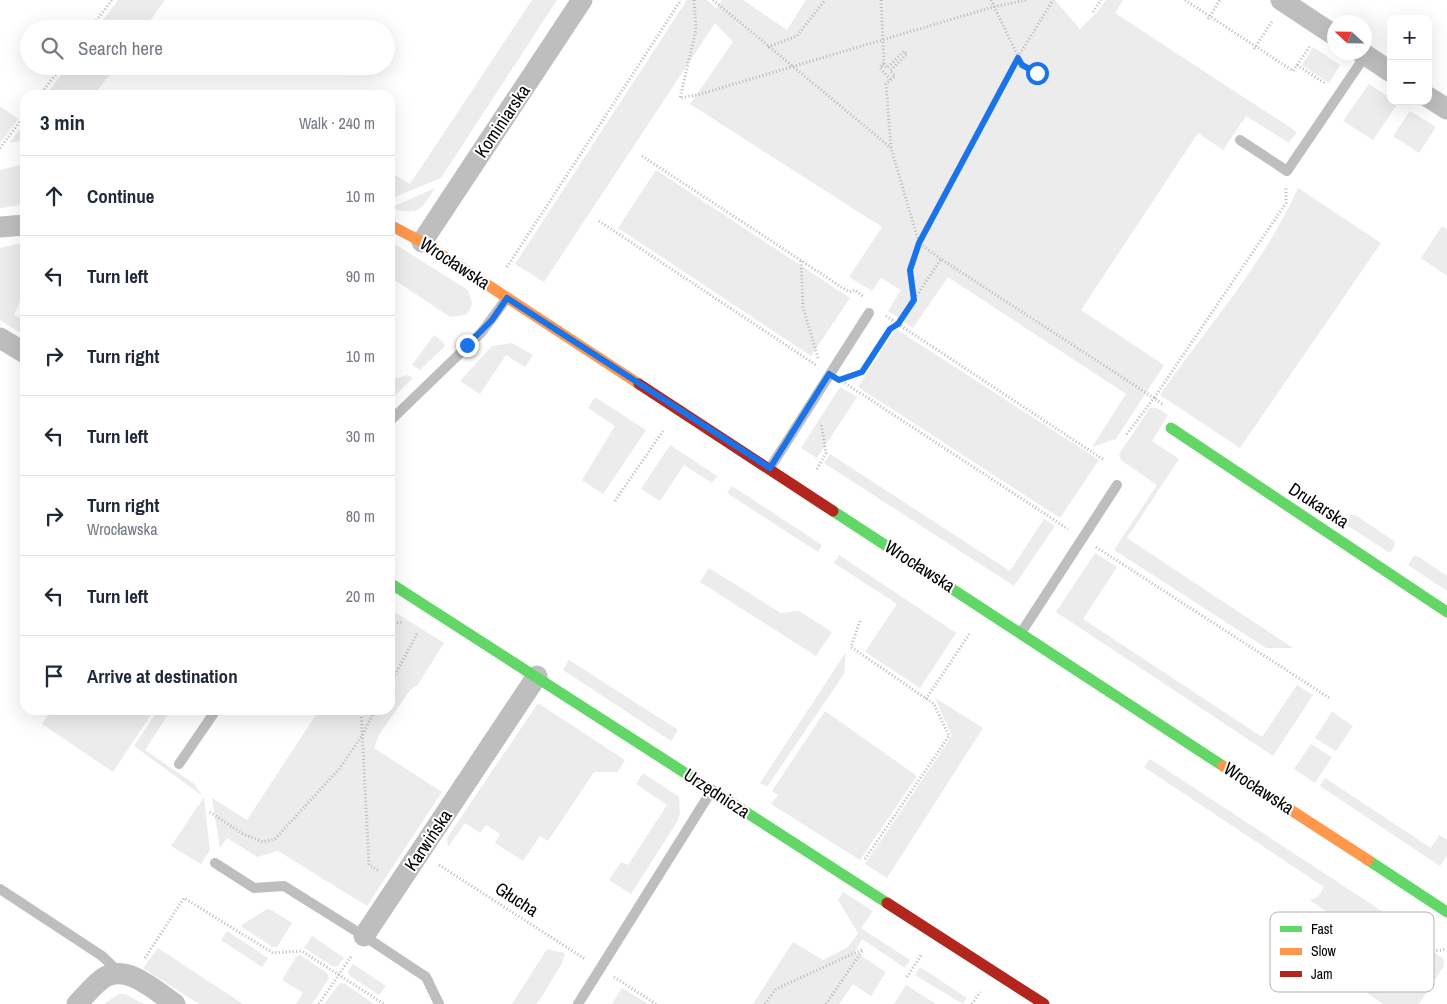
<!DOCTYPE html>
<meta charset="utf-8">
<style>
:root{--surface:#fff;--page:#f2f2f3;--text:#1f2937;--muted:#747a83;--line:#e0e1e3}
body{margin:0;font-family:"Archivo Narrow",sans-serif;background:var(--page);color:var(--text)}
.controls{position:absolute;right:15px;top:15px;display:grid;overflow:hidden;border-radius:10px;box-shadow:0 5px 20px #0002}
.controls button{width:45px;height:45px;display:grid;place-items:center;padding:0;border:0;border-bottom:1px solid var(--line);background:var(--surface);color:var(--text);font:25px sans-serif}
.compass{position:absolute;left:1327px;top:15px;width:45px;height:45px;border-radius:50%;background:var(--surface);box-shadow:0 5px 20px #0002;rotate:292deg}
.stop{position:absolute;width:15px;height:15px;margin:-11px;border:4px solid #1a73e8;border-radius:50%;background:#fff}
.stop.end{background:#1a73e8;border-color:#fff;box-shadow:0 1px 5px #0008}
.list{margin:0;padding:0;list-style:none}
h2{display:flex;justify-content:space-between;align-items:center;height:65px;margin:0;padding:0 20px;font-size:21px}
h2 small{font-size:16px;font-weight:400;color:var(--muted)}
.list li{display:grid;grid-template-columns:32px 1fr auto;gap:15px;align-items:center;box-sizing:border-box;height:80px;padding:0 20px;border-top:1px solid var(--line)}
.list b{display:block;font-size:19px;white-space:nowrap}
.list p{margin:0;font-size:16px;white-space:nowrap;color:var(--muted)}
.list em{font-size:16px;font-style:normal;color:var(--muted)}
.icon{flex:none;width:28px;height:28px;fill:none;stroke:currentColor;stroke-width:2;stroke-linecap:round;stroke-linejoin:round}
.map{position:relative;flex:none;width:1447px;height:1004px;overflow:hidden}
.search{position:absolute;background:var(--surface);box-shadow:0 5px 20px #0002;left:20px;top:20px;width:375px;height:55px;display:flex;align-items:center;gap:12px;box-sizing:border-box;padding:0 18px;border-radius:28px;color:var(--muted);font-size:19px}
.panel{position:absolute;background:var(--surface);box-shadow:0 5px 20px #0002;left:20px;top:90px;width:375px;height:625px;border-radius:15px}
.map>svg:first-child{display:block}
</style>
<div class="map">
<svg width="1447" height="1004" viewBox="0 0 1447 1004">
<rect width="100%" height="100%" fill="#fff"/>
<!-- green -->
<g fill="#ececec">
<polygon points="118,0 165,0 144,29 96,29"/>
<polygon points="532,0 557,0 441,178 390,199 390,172 410,184"/>
<polygon points="687,0 707,0 716,8 722,0 743,0 787,30 806,0 1055,0 1080,29 1097,12 1106,0 1123,0 1115,13 1297,132 1289,143 1246,116 1223,150 1198,133 1081,310 1164,365 1116,439 1092,447 1126,394 948,277 913,328 888,311 901,290 881,278 872,291 849,277 882,227 690,104 733,42 715,23 544,282 515,264"/>
<polygon points="1313,47 1340,65 1329,83 1302,65"/>
<polygon points="68,66 116,66 94,95 46,95"/>
<polygon points="1369,84 1391,99 1391,101 1398,103 1373,140 1343,121"/>
<polygon points="0,106 18,119 0,143"/>
<polygon points="1410,111 1436,127 1419,153 1393,136"/>
<polygon points="25,123 25,140 9,143"/>
<polygon points="25,164 25,202 22,205 0,208 0,170"/>
<polygon points="656,170 850,298 811,356 618,228"/>
<path d="M 435,188 C 421,211 417,216 390,208 Z"/>
<path d="M 1298,188 L 1381,243 L 1240,448 L 1160,395 C 1207,327 1264,264 1298,188 Z"/>
<polygon points="1442,226 1447,229 1447,276 1421,258"/>
<polygon points="390,241 468,290 472,303 470,310 465,315 450,317 390,277"/>
<polygon points="25,242 25,288 14,315 25,320 25,336 0,320 0,248"/>
<polygon points="896,329 1099,460 1060,518 858,387"/>
<polygon points="434,335 443,342 445,346 420,370 412,365"/>
<polygon points="512,343 533,355 525,367 506,355 480,394 460,381 492,346"/>
<polygon points="408,375 413,378 390,400 390,380"/>
<polygon points="840,387 857,397 817,458 801,448"/>
<polygon points="595,397 646,430 603,494 582,480 615,426 588,408"/>
<polygon points="1150,408 1157,408 1168,415 1152,441 1179,459 1127,538 1293,648 1266,648 1114,550 1157,485 1121,460 1119,454"/>
<polygon points="670,445 717,476 712,483 684,465 660,501 641,489"/>
<polygon points="830,454 1010,571 1044,519 1055,526 1014,586 824,463"/>
<polygon points="732,486 822,545 818,552 727,493"/>
<polygon points="1351,515 1355,515 1394,541 1395,545 1390,553 1345,524"/>
<polygon points="1095,553 1117,567 1083,619 1262,737 1297,685 1313,695 1273,756 1056,612"/>
<polygon points="839,555 956,633 920,688 865,652 897,604 834,563"/>
<polygon points="1414,556 1419,557 1447,576 1447,591 1408,565"/>
<polygon points="709,568 781,613 799,611 832,632 816,656 700,582"/>
<polygon points="390,609 444,643 417,686 411,689 380,733 374,748 442,792 367,906 278,851 257,857 227,838 220,848 212,798 247,820 319,710 390,710"/>
<polygon points="846,652 844,674 767,787 760,783"/>
<polygon points="569,660 678,730 671,741 563,670"/>
<polygon points="935,698 983,728 887,878 865,864 952,736"/>
<polygon points="538,703 625,760 618,772 594,772 548,841 540,836 523,861 495,843 500,834 486,825 480,833 465,823 448,847 447,838"/>
<polygon points="51,710 154,710 113,772 42,724"/>
<polygon points="158,710 171,710 145,750 194,784 204,798 210,850 201,864 171,846 204,797 134,746"/>
<polygon points="825,711 917,776 860,860 771,804 778,795 772,791"/>
<polygon points="1332,712 1353,726 1336,751 1315,738"/>
<polygon points="1311,744 1332,757 1315,783 1294,769"/>
<polygon points="1150,759 1426,940 1426,947 1444,959 1444,966 1419,1004 1383,1004 1341,975 1327,912 1310,900 1318,897 1324,887 1144,767"/>
<polygon points="643,773 679,797 680,813 677,822 631,894 609,880 621,862 628,865 667,805 636,784"/>
<polygon points="1325,778 1431,848 1439,835 1447,840 1447,855 1440,866 1320,786"/>
<polygon points="843,892 873,911 861,928 910,960 905,968 862,939 855,952 886,972 871,996 853,984 839,1004 753,1004 793,942 823,960 848,947 858,933 838,900"/>
<polygon points="267,909 273,911 292,923 277,947 273,947 240,926"/>
<polygon points="227,931 268,958 262,967 221,940"/>
<polygon points="312,936 344,958 338,966 334,967 304,948"/>
<polygon points="158,948 243,1004 244,1004 199,1004 143,968"/>
<polygon points="547,949 565,953 562,963 539,1001 536,1004 512,1004"/>
<polygon points="300,955 327,973 329,978 312,1004 296,1004 303,993 282,980 296,957"/>
<polygon points="353,964 386,986 379,995 350,976 348,971"/>
<polygon points="920,967 967,998 963,1004 915,975"/>
<polygon points="340,983 345,984 374,1004 324,1004"/>
<polygon points="906,985 936,1004 894,1004"/>
<polygon points="622,988 648,1004 612,1004"/>
<polygon points="119,994 125,994 144,1004 104,1004"/>
</g>
<g fill="none" stroke-linecap="round" stroke-linejoin="round">
<!-- path -->
<g stroke="#b9b9b9" stroke-width="3" stroke-dasharray="1 2.5" stroke-linecap="butt">
<polyline points="694,0 696,30 680,98 697,95 993,7 1026,0"/>
<polyline points="713,0 891,148"/>
<polyline points="881,0 884,63 880,68 891,80"/>
<polyline points="991,0 1022,65 1037,73"/>
<polyline points="1185,0 1293,71 1310,46"/>
<polyline points="1093,12 1101,0"/>
<polyline points="1208,19 1220,0"/>
<polyline points="90,29 112,0"/>
<polyline points="768,47 797,36 825,0"/>
<polyline points="1254,49 1273,20"/>
<polyline points="883,64 887,68 904,51 907,54 890,71 895,76 886,84 891,148 919,243 941,259"/>
<polyline points="1297,65 1326,84"/>
<polyline points="40,95 62,66"/>
<polyline points="0,148 25,115"/>
<polyline points="642,156 849,292 855,290 864,297"/>
<polyline points="599,221 816,365"/>
<polyline points="801,261 803,307 818,358"/>
<polyline points="507,267 681,0"/>
<polyline points="914,300 910,270 919,243 1018,57 1053,0"/>
<polyline points="886,316 1104,460"/>
<polyline points="852,375 862,372 890,329 898,324 941,259 1154,398 1126,435"/>
<polyline points="845,383 1068,529"/>
<polyline points="1162,404 1154,398 1286,203 1286,188"/>
<polyline points="817,469 826,453 821,423"/>
<polyline points="615,501 663,431"/>
<polyline points="1096,547 1331,699"/>
<polyline points="860,621 851,647 934,704 949,736 865,859"/>
<polyline points="390,624 402,622"/>
<polyline points="390,684 418,632"/>
<polyline points="926,699 970,633"/>
<polyline points="361,710 369,865 379,871"/>
<polyline points="210,812 243,834 263,842 275,839 339,769 362,736 375,710"/>
<polyline points="439,865 585,959"/>
<polyline points="145,958 184,898 273,953 302,951 384,1004"/>
<polyline points="1319,970 1447,949"/>
<polyline points="614,977 656,1004"/>
<polyline points="907,977 922,954"/>
<polyline points="319,1004 352,955"/>
<polyline points="765,1004 776,989 863,949"/>
<polyline points="826,1004 862,951"/>
<polyline points="972,1004 980,992"/>
</g>
<!-- lane -->
<g stroke="#bebebe" stroke-width="10">
<polyline points="1240,140 1287,171 1365,56"/>
<polyline points="390,421 481,333 507,298"/>
<polyline points="770,468 869,313"/>
<polyline points="1021,633 1117,485"/>
<polyline points="179,764 216,710"/>
<polyline points="215,863 254,888 284,886 364,936 426,977 439,1004"/>
<polyline points="0,889 102,956 120,973"/>
<polyline points="578,1004 712,790"/>
</g>
<!-- street -->
<g stroke="#bebebe" stroke-width="21">
<polyline points="1281,0 1334,35"/>
<polyline points="1361,52 1391,72"/>
<polyline points="1428,97 1447,109"/>
<polyline points="0,227 25,225"/>
<polyline points="422,242 582,0"/>
<polyline points="0,338 25,353"/>
<polyline points="364,936 537,676"/>
<path d="M 77,1004 C 86,995 95,983 105,977 C 128,964 157,992 175,1004"/>
</g>
<!-- fast -->
<g stroke="#63d668" stroke-width="11">
<polyline points="1171,428 1447,612"/>
<polyline points="833,511 1223,766"/>
<polyline points="390,583 887,903"/>
<polyline points="1368,860 1447,912"/>
</g>
<!-- slow -->
<g stroke="#ff974d" stroke-width="11">
<polyline points="390,225 422,242 639,384"/>
<polyline points="1223,766 1368,860"/>
</g>
<!-- jam -->
<g stroke="#b3261e" stroke-width="11">
<polyline points="639,384 833,511"/>
<polyline points="887,903 1044,1004"/>
</g>
</g>
<g fill="none" stroke-linecap="round" stroke-linejoin="round">
<!-- route -->
<polyline stroke="#1a73e8" stroke-width="6" points="467,345 492,320 507,298 770,468 829,374 839,380 862,372 890,329 898,324 914,300 910,270 919,243 1018,58 1022,65 1037,73"/>
</g>
<g text-anchor="middle" dominant-baseline="central" stroke-width="4" stroke-linejoin="round" paint-order="stroke">
<!-- street labels -->
<g font-size="18" fill="#000" stroke="#fff">
<text transform="translate(502 121) rotate(-56)">Kominiarska</text>
<text transform="translate(455 263) rotate(33)">Wrocławska</text>
<text transform="translate(1319 505) rotate(33)">Drukarska</text>
<text transform="translate(920 566) rotate(33)">Wrocławska</text>
<text transform="translate(1259 788) rotate(33)">Wrocławska</text>
<text transform="translate(717 793) rotate(33)">Urzędnicza</text>
<text transform="translate(428 840) rotate(-56)">Karwińska</text>
<text transform="translate(517 899) rotate(33)">Głucha</text>
</g>
</g>
<!-- legend -->
<rect x="1270" y="912" width="164" height="80" rx="8" fill="#fff" stroke="#b2b2b2" stroke-width="1"/>
<rect x="1280" y="926" width="22" height="6" fill="#63d668"/>
<rect x="1280" y="948" width="22" height="7" fill="#ff974d"/>
<rect x="1280" y="971" width="22" height="6" fill="#b3261e"/>
<g font-size="14" fill="#000">
<text x="1311" y="934">Fast</text>
<text x="1311" y="956">Slow</text>
<text x="1311" y="979">Jam</text>
</g>
</svg>
<div class="controls">
<button>+</button>
<button>−</button>
</div>
<svg class="compass" viewBox="-18 -18 36 36"><path d="M0-13l5 13h-10z" fill="#e53935"/><path d="M0 13l5-13h-10z" fill="#747a83"/></svg>
<div class="stop" style="left:1037px;top:73px"></div>
<div class="stop end" style="left:467px;top:345px"></div>
<div class="search"><svg class="icon" aria-label="search" viewBox="0 0 24 24"><circle cx="10" cy="10" r="6"/><path d="M15 15l6 6"/></svg>Search here</div>
<section class="panel">
<h2>3 min<small>Walk · 240 m</small></h2>
<ul class="list">
<li><svg class="icon" aria-label="ahead" viewBox="0 0 24 24"><path d="M12 20V5M6 11l6-6 6 6"/></svg><div><b>Continue</b></div><em>10 m</em></li>
<li><svg class="icon" aria-label="left" viewBox="0 0 24 24"><path d="M17 20v-9H6M10 6l-5 5 5 5"/></svg><div><b>Turn left</b></div><em>90 m</em></li>
<li><svg class="icon" aria-label="right" viewBox="0 0 24 24"><path d="M7 20v-9h11M14 6l5 5-5 5"/></svg><div><b>Turn right</b></div><em>10 m</em></li>
<li><svg class="icon" aria-label="left" viewBox="0 0 24 24"><path d="M17 20v-9H6M10 6l-5 5 5 5"/></svg><div><b>Turn left</b></div><em>30 m</em></li>
<li><svg class="icon" aria-label="right" viewBox="0 0 24 24"><path d="M7 20v-9h11M14 6l5 5-5 5"/></svg><div><b>Turn right</b><p>Wrocławska</p></div><em>80 m</em></li>
<li><svg class="icon" aria-label="left" viewBox="0 0 24 24"><path d="M17 20v-9H6M10 6l-5 5 5 5"/></svg><div><b>Turn left</b></div><em>20 m</em></li>
<li><svg class="icon" aria-label="arrive" viewBox="0 0 24 24"><path d="M6 21V4h12l-3 4 3 4H6"/></svg><div><b>Arrive at destination</b></div></li>
</ul>
</section>
</div>
